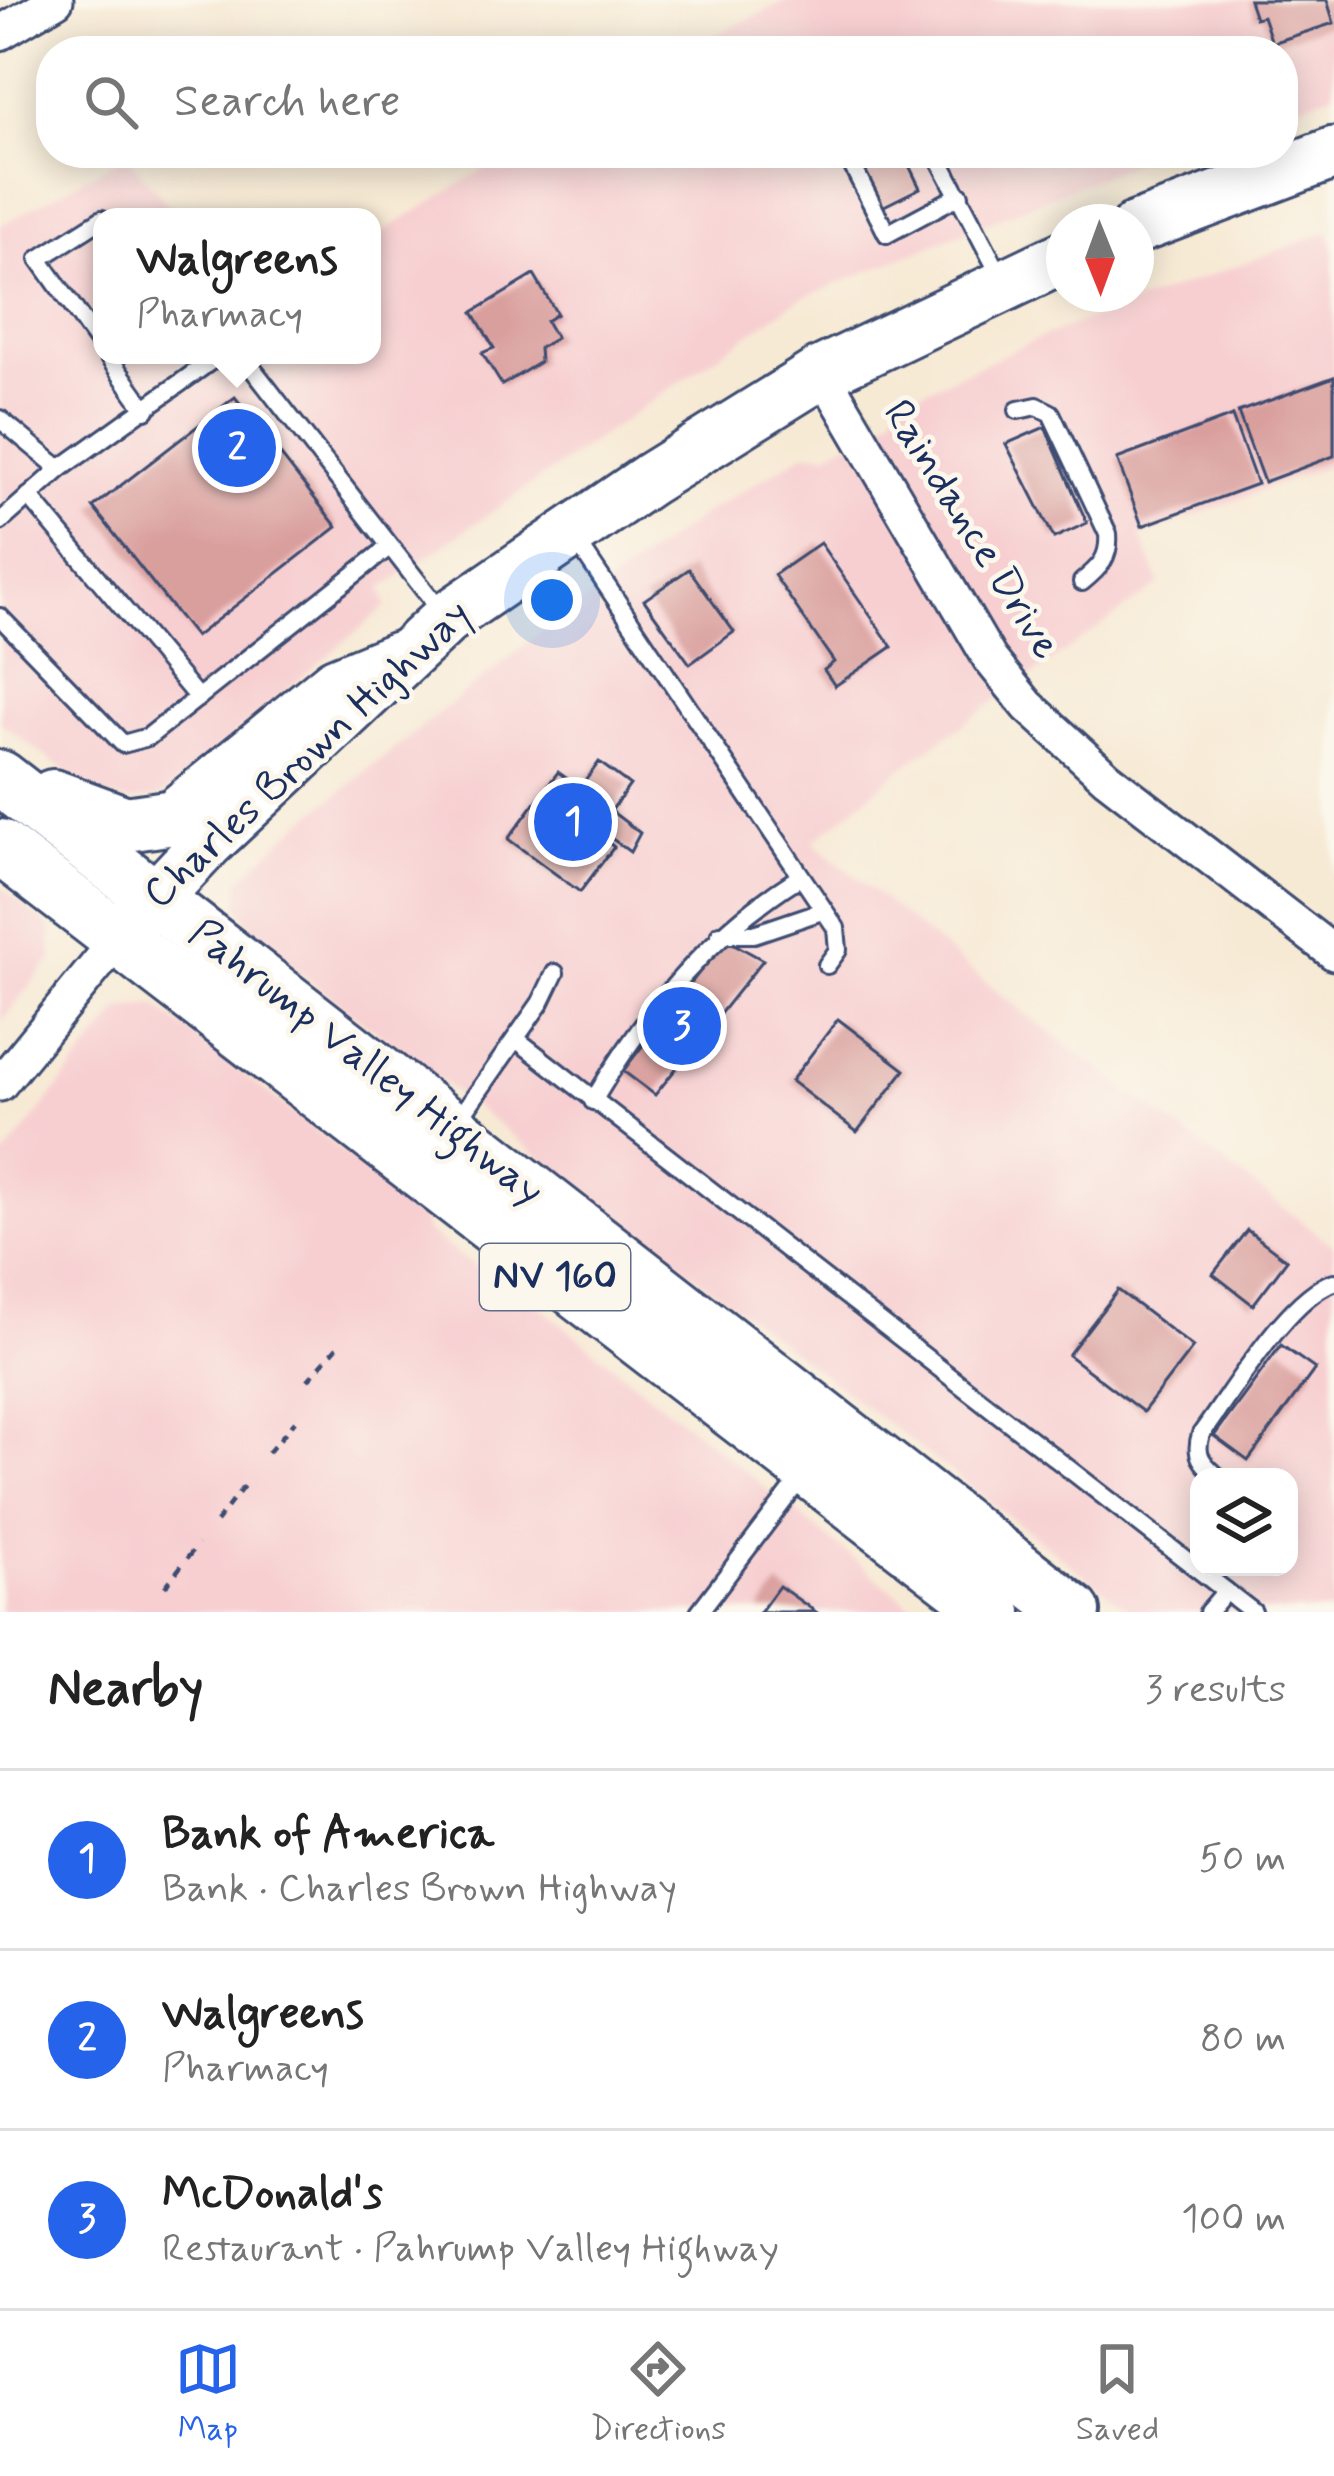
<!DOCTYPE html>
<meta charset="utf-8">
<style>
:root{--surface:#fff;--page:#f6f6f6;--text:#222;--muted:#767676;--line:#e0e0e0;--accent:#2563eb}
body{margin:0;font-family:Mynerve,sans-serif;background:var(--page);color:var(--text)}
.controls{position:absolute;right:36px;bottom:36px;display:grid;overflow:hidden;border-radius:24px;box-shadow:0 6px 30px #0003}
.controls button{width:108px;height:108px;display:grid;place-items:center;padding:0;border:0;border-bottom:3px solid var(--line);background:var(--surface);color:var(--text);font:60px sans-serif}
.compass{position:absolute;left:1046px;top:204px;width:108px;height:108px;border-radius:50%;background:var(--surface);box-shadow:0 6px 30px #0003;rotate:179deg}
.you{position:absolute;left:552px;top:600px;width:42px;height:42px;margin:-30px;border:9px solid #fff;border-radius:50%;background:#1a73e8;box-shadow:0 0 0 18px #1a73e833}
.badge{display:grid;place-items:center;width:78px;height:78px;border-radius:50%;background:var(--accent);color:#fff;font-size:39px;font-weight:700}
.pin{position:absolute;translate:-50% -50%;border:6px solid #fff;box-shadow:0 3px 12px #0006}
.popup{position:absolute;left:93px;top:208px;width:288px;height:156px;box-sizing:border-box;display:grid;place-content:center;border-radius:24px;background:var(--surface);filter:drop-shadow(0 3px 9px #0005);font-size:39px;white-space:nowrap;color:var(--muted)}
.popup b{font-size:45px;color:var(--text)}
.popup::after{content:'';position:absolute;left:50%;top:100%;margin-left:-24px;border:24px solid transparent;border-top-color:var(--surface)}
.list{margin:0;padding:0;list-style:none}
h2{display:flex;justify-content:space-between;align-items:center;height:156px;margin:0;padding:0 48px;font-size:51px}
h2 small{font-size:39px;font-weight:400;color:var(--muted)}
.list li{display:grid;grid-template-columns:78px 1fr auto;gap:36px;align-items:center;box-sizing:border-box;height:180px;padding:0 48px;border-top:3px solid var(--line)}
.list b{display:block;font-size:45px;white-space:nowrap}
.list p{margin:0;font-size:39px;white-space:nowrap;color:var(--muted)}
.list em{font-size:39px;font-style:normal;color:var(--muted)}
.icon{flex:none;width:66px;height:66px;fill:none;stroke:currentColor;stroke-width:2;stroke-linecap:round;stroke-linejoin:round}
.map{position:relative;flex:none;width:1334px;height:1612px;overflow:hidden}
.search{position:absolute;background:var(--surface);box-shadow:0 6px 30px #0003;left:36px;right:36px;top:36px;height:132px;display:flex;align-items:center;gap:30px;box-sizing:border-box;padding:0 42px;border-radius:48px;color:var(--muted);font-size:45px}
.sheet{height:696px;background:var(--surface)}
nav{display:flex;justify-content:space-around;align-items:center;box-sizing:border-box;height:168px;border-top:3px solid var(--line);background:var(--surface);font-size:33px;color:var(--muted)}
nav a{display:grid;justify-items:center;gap:6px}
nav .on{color:var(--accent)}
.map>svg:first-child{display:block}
</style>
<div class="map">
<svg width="1334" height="1612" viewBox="0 0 1334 1612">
<rect width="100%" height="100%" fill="#fbf7ec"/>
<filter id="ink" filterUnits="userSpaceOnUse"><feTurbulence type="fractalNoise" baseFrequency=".00833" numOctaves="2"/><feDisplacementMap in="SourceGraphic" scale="24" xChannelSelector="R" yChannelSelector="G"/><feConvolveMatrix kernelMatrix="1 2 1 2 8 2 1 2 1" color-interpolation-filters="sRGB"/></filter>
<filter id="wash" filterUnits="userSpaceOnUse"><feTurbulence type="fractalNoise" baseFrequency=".004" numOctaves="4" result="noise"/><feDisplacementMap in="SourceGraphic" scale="48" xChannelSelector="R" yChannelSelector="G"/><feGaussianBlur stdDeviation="2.7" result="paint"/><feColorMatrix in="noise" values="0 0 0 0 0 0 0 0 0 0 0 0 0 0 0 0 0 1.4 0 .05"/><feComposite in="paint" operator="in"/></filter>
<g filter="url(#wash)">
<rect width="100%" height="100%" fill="#f7ead5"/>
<!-- built -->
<g fill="#f7cfd1" fill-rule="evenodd">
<polygon points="788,0 1334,0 1334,93 1283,110 1283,51 682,51"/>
<polygon points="510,153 1157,153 798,300 382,588 387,606 160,797 128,802 94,793 0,722 0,226 126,155 178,217 102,217 102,355 372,355 372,239"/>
<path d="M 1328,232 L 1334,248 L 1334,463 L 1140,536 L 1160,584 L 900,769 L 813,842 L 1000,994 L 1334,1246 L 1334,1612 L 1133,1612 L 258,941 L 238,905 L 240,879 L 297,826 L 535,637 L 706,513 L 807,452 L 828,453 L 893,416 L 898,402 L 1042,337 ZM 1199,1477 L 1289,1477 L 1289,1567 L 1199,1567 Z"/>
<polygon points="0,886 51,928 52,959 0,1023"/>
<polygon points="155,1005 424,1215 426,1231 484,1273 496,1271 920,1612 0,1612 0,1162 120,1010"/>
</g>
<g id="blocks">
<!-- building -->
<g fill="#d99f9d">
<polygon points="1249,0 1327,0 1334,23 1272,43 1263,16 1255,18"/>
<polygon points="852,153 903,153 920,188 880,208"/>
<polygon points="534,275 557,314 546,321 556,338 539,348 540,362 502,385 482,353 494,348 473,312"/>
<polygon points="1334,377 1334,456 1264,482 1238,412"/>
<polygon points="235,397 337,527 195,637 93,507"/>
<polygon points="1232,416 1257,484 1142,526 1117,459"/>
<polygon points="1045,427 1087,523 1054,538 1006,444"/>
<polygon points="820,543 892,647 835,686 824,670 834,662 774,575"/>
<polygon points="689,569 734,632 690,664 644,600"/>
<polygon points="599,762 630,785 611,811 640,833 630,852 611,838 608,842 614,847 580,892 508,839 558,772 580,788"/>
<polygon points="725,939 763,960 655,1095 623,1071"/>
<polygon points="838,1019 905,1070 857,1132 791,1081"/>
<polygon points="1247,1230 1287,1260 1253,1305 1213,1274"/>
<polygon points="1118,1290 1193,1347 1143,1412 1068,1355"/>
<polygon points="1281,1345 1315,1369 1248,1461 1214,1436"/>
<polygon points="779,1586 816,1612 760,1612"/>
</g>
</g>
</g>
<g filter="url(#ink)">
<use href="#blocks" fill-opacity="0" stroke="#3c4b70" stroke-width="3"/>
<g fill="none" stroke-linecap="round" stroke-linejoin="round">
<defs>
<g id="service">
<polyline points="846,153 887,234 960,195"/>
<polyline points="936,153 1003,281"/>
<polyline points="102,219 39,259 102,348"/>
<polyline points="107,355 146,410"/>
<polyline points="235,355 245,359 442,613"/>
<path d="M 1018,410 L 1037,406 L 1051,413 L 1108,534 C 1110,558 1100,567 1082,582"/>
<polyline points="0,419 60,469"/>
<polyline points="29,496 198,698"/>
<polyline points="0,522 60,469 215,358 232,355"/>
<polyline points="574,537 836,928 838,950 827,965"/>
<polyline points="0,617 123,744 148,737 389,547"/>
<polyline points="720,934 754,934 822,911"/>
<polyline points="516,1039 1253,1612"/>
<path d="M 593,1101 C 647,1010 709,934 798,878"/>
<polyline points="457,1122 541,1002 555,973"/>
<path d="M 1218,1477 C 1202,1463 1194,1455 1201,1434 C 1231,1394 1289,1295 1334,1282"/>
<polyline points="699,1612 804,1474"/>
<polyline points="1208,1612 1226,1591"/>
</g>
<g id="minor">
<polyline points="0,33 56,0"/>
<polyline points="822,372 990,659 1028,706 1107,778 1334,953"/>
<polyline points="0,1084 119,938"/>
</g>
<g id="primary">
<polyline points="1136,228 1334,153"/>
<polyline points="127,928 207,843 447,618 650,479 822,372 1064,257"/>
</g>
<g id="trunk">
<polyline points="0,778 1073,1612"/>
<polyline points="53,797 126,824 174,817 336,685 399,659"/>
<polyline points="0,847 994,1612"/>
</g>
</defs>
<!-- service casing -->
<use href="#service" stroke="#3c4b70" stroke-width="22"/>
<!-- minor casing -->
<use href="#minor" stroke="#3c4b70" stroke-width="39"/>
<!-- primary casing -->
<use href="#primary" stroke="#3c4b70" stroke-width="57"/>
<!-- trunk casing -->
<use href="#trunk" stroke="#3c4b70" stroke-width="60"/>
<!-- path -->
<g stroke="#3c4b70" stroke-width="4.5" stroke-dasharray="9 9" stroke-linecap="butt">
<polyline points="308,1380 337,1347"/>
<polyline points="268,1453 295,1421"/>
<polyline points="216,1522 247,1482"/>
<polyline points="165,1587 198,1544"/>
<polyline points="145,1612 146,1612"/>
</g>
<!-- service -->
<use href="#service" stroke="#fff" stroke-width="16"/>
<!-- minor -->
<use href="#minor" stroke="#fff" stroke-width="33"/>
<!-- primary -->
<use href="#primary" stroke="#fff" stroke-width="51"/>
<!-- trunk -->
<use href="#trunk" stroke="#fff" stroke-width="54"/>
</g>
</g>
<g text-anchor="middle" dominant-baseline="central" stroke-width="10" stroke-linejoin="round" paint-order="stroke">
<!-- shield labels -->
<rect fill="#fbf7ec" stroke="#5e6b89" stroke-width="3" x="480" y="1244" width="150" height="66" rx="9"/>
<g font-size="39" font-weight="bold" fill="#1b2f5e">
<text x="555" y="1277">NV 160</text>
</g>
<!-- street labels -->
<g font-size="42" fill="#1b2f5e" stroke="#fbf7ec">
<text transform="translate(971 530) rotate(58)">Raindance Drive</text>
<text transform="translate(308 755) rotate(-43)">Charles Brown Highway</text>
<text transform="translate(366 1063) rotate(38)">Pahrump Valley Highway</text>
</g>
</g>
</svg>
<div class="controls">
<button><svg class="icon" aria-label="layers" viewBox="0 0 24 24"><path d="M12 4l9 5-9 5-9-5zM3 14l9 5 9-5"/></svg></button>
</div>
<svg class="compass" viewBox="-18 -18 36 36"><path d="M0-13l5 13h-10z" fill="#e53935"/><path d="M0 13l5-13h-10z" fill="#767676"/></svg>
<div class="you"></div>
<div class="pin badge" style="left:573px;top:822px">1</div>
<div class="pin badge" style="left:237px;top:448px">2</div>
<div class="popup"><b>Walgreens</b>Pharmacy</div>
<div class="pin badge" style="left:682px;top:1026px">3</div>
<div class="search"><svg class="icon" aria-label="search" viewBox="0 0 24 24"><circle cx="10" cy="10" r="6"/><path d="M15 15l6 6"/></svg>Search here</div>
</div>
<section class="sheet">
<h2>Nearby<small>3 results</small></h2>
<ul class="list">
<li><span class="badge">1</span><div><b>Bank of America</b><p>Bank · Charles Brown Highway</p></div><em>50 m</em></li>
<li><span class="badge">2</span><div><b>Walgreens</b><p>Pharmacy</p></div><em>80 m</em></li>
<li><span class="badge">3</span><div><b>McDonald's</b><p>Restaurant · Pahrump Valley Highway</p></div><em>100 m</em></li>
</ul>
</section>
<nav>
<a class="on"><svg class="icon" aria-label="map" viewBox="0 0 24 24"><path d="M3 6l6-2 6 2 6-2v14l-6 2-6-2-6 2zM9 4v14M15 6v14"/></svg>Map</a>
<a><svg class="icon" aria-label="directions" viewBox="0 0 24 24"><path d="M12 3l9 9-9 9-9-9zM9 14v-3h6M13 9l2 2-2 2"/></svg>Directions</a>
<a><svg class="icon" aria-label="saved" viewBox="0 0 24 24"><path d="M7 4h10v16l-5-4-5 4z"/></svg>Saved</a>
</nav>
